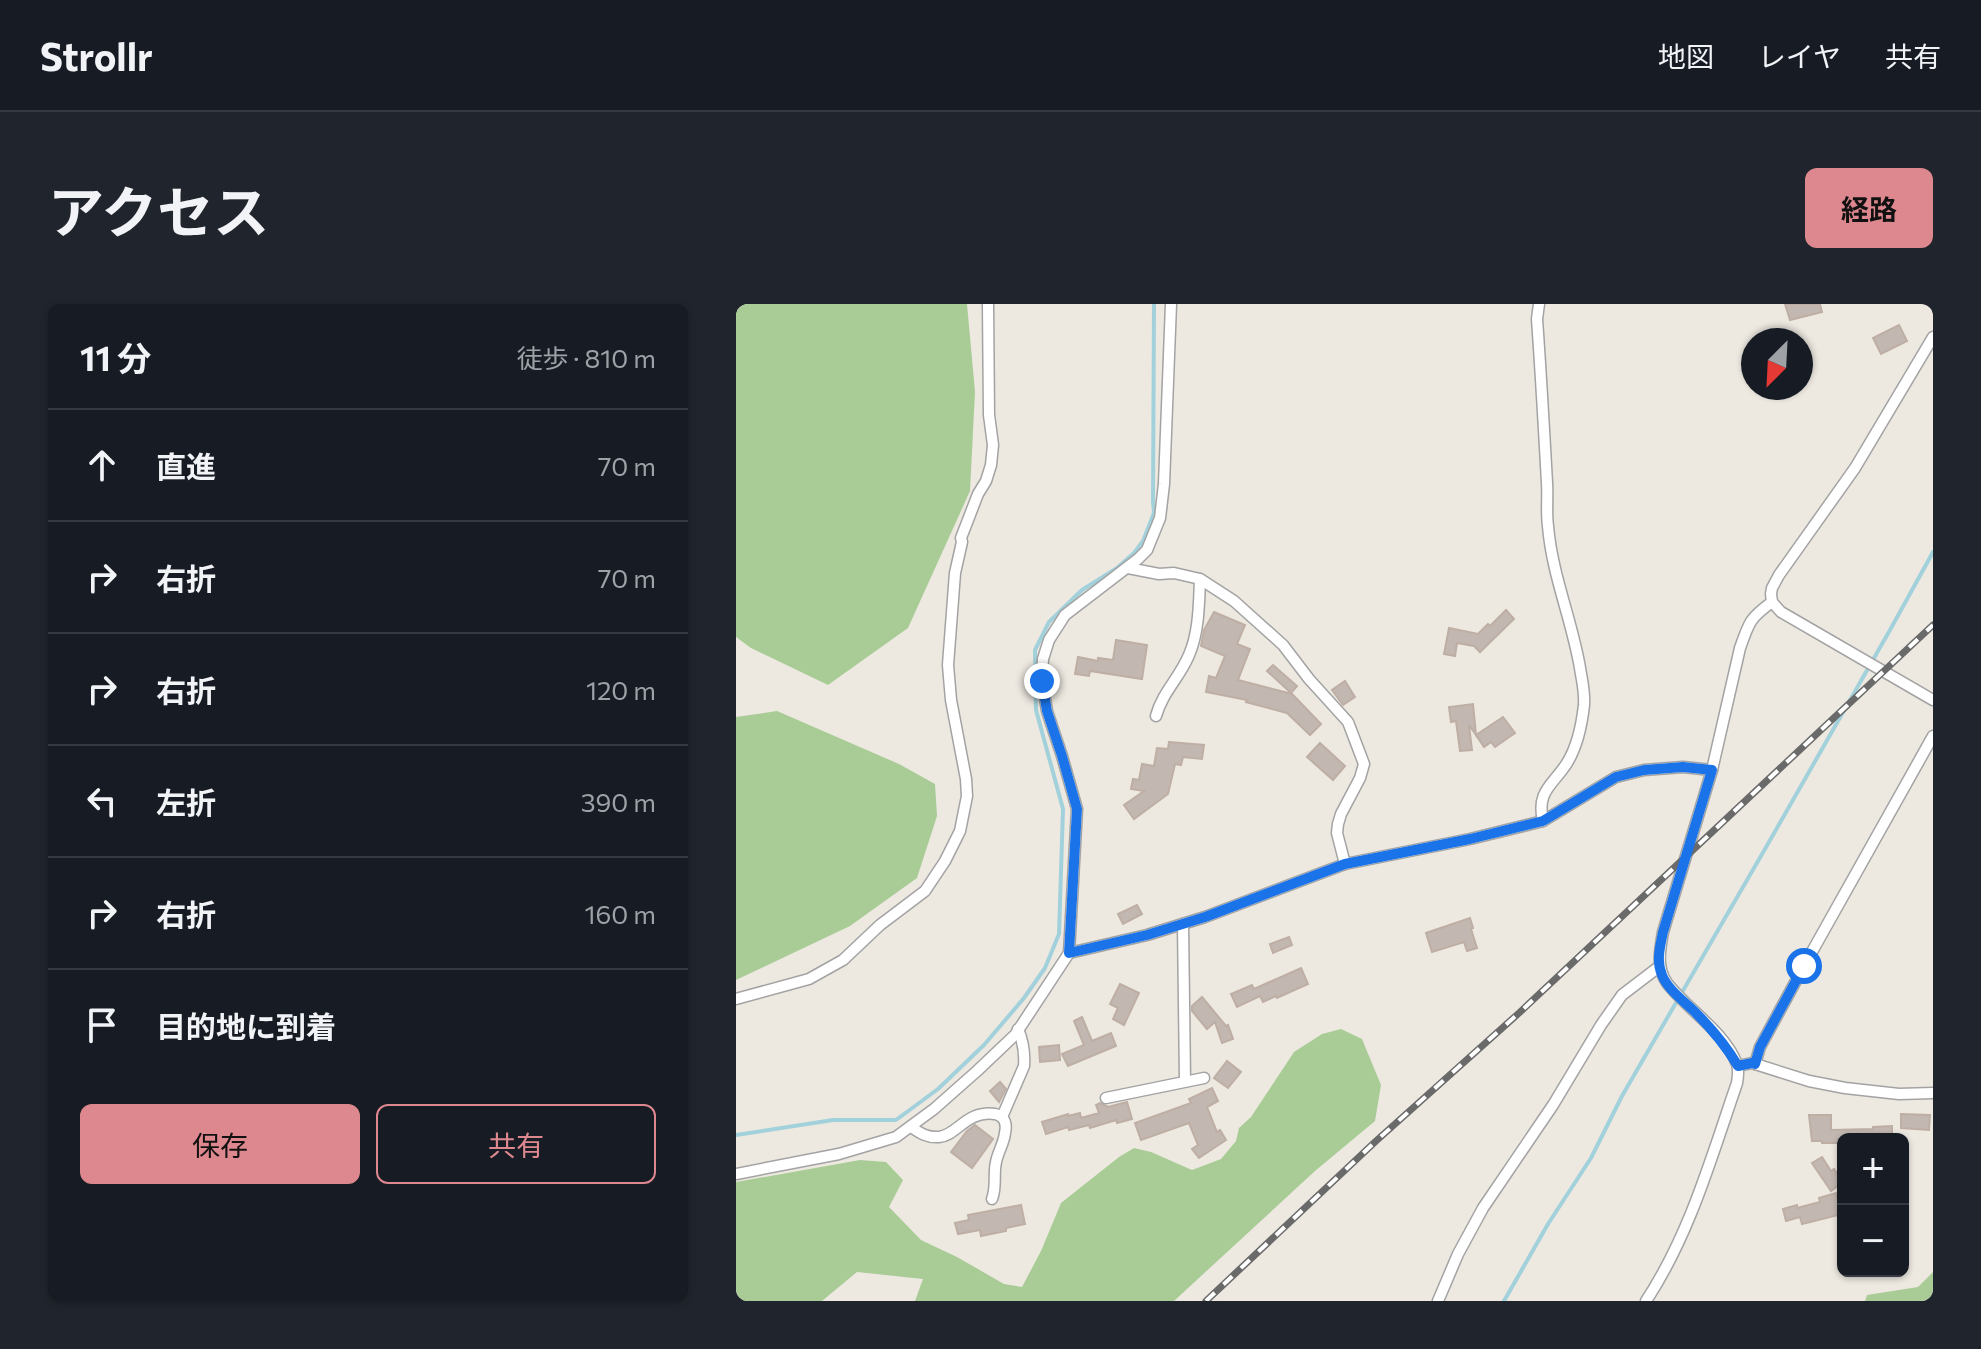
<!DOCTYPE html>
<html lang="ja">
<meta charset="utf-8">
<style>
:root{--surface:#171b24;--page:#20242c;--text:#f1f3f6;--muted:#9ea1a6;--line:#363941;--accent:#dd878e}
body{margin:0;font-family:Commissioner,"Noto Sans JP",sans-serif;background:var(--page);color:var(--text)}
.controls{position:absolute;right:24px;bottom:24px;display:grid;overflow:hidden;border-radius:12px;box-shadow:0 2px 6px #0004}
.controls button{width:72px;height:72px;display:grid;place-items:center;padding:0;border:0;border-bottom:2px solid var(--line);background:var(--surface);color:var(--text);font:40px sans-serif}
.compass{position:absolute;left:1005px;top:24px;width:72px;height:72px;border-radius:50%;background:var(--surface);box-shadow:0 2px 6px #0004;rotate:204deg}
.stop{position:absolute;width:24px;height:24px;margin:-18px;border:6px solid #1a73e8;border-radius:50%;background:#fff}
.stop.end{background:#1a73e8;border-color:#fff;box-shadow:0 2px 8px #0008}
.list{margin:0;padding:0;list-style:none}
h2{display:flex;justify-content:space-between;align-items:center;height:104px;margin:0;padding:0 32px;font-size:34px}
h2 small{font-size:26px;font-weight:400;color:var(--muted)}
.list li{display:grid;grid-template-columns:52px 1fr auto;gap:24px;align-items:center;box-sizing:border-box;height:112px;padding:0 32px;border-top:2px solid var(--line)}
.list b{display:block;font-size:30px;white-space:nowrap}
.list em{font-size:26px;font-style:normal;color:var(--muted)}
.actions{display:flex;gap:16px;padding:24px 32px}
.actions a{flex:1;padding:18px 0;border:2px solid var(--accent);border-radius:12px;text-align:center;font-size:28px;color:var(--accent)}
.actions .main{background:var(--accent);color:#111}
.icon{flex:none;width:44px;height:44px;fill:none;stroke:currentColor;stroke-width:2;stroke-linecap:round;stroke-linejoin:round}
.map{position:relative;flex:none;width:1197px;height:997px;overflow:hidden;border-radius:12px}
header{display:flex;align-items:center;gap:48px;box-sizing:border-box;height:112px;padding:0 40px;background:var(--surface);border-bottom:2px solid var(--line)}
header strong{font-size:38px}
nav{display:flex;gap:44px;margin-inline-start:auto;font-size:28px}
.intro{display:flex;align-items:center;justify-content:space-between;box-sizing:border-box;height:192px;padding:0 48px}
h1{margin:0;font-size:56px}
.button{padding:20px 36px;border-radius:12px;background:var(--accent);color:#111;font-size:28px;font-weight:700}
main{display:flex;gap:48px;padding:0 48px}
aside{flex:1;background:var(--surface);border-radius:12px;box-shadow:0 2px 6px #0004}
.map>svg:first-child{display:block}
</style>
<header>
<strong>Strollr</strong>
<nav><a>地図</a><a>レイヤ</a><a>共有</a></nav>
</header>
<div class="intro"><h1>アクセス</h1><a class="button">経路</a></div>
<main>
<aside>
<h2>11 分<small>徒歩 · 810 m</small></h2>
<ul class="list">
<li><svg class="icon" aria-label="ahead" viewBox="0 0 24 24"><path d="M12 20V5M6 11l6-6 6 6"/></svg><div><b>直進</b></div><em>70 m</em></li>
<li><svg class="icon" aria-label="right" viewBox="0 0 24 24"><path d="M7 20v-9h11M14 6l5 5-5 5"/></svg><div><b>右折</b></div><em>70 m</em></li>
<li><svg class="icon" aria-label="right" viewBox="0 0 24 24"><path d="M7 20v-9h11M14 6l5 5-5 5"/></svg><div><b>右折</b></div><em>120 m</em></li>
<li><svg class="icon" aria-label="left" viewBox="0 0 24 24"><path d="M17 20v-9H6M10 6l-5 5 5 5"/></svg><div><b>左折</b></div><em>390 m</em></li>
<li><svg class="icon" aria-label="right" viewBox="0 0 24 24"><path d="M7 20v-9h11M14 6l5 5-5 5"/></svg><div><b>右折</b></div><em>160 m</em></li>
<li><svg class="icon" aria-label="arrive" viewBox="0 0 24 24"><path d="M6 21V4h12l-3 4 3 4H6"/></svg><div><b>目的地に到着</b></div></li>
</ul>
<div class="actions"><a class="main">保存</a><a>共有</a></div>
</aside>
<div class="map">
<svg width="1197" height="997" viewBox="0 0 1197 997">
<rect width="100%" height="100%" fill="#ede9e1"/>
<!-- forest -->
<g fill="#a9cc96">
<polygon points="0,0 231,0 239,88 234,187 172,324 92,381 15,344 0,333"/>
<polygon points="41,407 163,460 199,480 201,512 181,574 114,622 0,676 0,413"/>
<polygon points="605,725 626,735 645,781 639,817 579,867 438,997 179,997 187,975 121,968 86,997 0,997 0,878 124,856 150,858 167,876 153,903 185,936 221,953 268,980 286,983 305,947 325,899 383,853 398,844 415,848 456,866 485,855 500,837 503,824 515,813 558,748 586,730"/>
<polygon points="1197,968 1197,997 1129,997 1131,991 1182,983"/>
</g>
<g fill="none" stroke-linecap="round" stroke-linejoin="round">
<!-- stream -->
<g stroke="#a2d1db" stroke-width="4">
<polyline points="0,831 97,816 160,816 202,785 248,741 288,694 309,664 323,630 327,505 300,406 299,346 313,318 346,286 381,264 398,249 407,237 418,209 417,197 418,0"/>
<polyline points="768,997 812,920 855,854 886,792 1029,545 1154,326 1197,248"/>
</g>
</g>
<!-- building -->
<g fill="#c2b8b1" stroke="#beaea4" stroke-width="2">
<polygon points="1049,0 1084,0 1086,8 1054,16"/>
<polygon points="1163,21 1171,37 1145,50 1137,34"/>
<polygon points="770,306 778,315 744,348 738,342 721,339 719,352 708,350 713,324 742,330 752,320 754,322"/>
<polygon points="478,308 509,321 501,340 514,345 502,376 556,390 585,420 574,431 551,409 510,398 511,396 470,388 473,372 480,374 489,352 465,342 468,326"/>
<polygon points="380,336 411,341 406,375 354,367 353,372 339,370 342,353 362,357 362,354 377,356"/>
<polygon points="537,361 561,382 555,389 531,367"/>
<polygon points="609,377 619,393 607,401 596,386"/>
<polygon points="737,400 740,431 733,421 736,446 724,447 720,417 715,418 713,403"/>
<polygon points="767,413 779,429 759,443 755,438 748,443 740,431"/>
<polygon points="433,438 468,441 466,455 447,453 445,461 439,460 432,490 398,515 388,501 408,487 395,485 397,475 403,476 406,460 418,462 421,444 432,445"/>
<polygon points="584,439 609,462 597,476 571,453"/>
<polygon points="401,601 406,610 387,620 382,610"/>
<polygon points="734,614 737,624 735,625 741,644 731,647 728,638 696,648 690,629"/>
<polygon points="553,633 556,641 537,649 534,640"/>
<polygon points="565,664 572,680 541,694 540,692 527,698 524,692 501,703 495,690 516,681 518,685"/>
<polygon points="384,680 403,689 388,721 377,715 382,704 374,700"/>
<polygon points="466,693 490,722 492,721 497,735 486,739 479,718 471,725 456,707 456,702"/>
<polygon points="346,713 356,737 375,729 380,742 332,762 326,750 348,741 338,717"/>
<polygon points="323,741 324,756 304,758 303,743"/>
<polygon points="491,757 505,768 492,784 478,774"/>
<polygon points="264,778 270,785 263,798 254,787"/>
<polygon points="476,784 482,797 471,803 481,828 484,826 490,836 463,854 456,845 462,841 453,819 405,836 399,819 455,799 453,795"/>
<polygon points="391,798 396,815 381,819 380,816 354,824 353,821 333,826 332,823 310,830 306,818 332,810 332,812 344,809 345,814 363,809 360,801 364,799 372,803"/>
<polygon points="1165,810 1194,811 1193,826 1165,824"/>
<polygon points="1073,811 1095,811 1095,826 1137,825 1137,823 1156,822 1156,835 1102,835 1102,839 1086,839 1086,837 1076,837"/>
<polygon points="239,821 257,835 236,864 215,848 231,827"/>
<polygon points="1086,853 1095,867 1098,865 1107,878 1095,887 1076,859"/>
<polygon points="1100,889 1106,910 1066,920 1064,913 1050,917 1047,905 1061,901 1061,904 1084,898 1083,894"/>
<polygon points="285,901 289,920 270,924 270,927 245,932 244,926 222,930 219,919 233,916 232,911"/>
</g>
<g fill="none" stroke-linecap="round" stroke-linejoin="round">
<defs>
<g id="minor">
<path d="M 803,0 L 801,15 C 805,70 808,125 811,179 C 812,194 810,208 812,222 C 816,271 836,316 844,364 C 846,377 849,388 848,401 C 846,419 841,443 831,459 C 817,481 800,487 807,517"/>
<polyline points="1197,33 1119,164 1043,271 1036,284 1035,290 1036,298 1045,308 1197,396"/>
<polyline points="392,264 423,270 438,269 464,275 498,297 547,341 573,375 612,418 628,460 624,474 605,510 602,520 601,529 609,560"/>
<path d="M 420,412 C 426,389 444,373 453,351 C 463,328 463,300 464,275"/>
<polyline points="447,620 449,777"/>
<polyline points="333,649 411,631 469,613 609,560 734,535 807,517 880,473 908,466 947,463 976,466"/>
<polyline points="0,695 73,675 107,656 144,621 189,587 209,557 224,527 231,492 230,475 215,396 212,361 219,269 226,238 225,234 242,190 250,177 255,161 257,141 253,111 252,0"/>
<polyline points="1019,760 1024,743 1068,662 1197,432"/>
<polyline points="1002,762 1016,759 1073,777 1109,784 1163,790 1197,789"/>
<polyline points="370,794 468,774"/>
<path d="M 266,813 L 288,762 C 289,749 287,737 282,725"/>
<path d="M 175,823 C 184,829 191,834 203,833 C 222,831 230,806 259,810 C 269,812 271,820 269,829 C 268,839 262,848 260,858 C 257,871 261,882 256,895"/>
<polyline points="0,870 103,850 160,833 198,805 241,767 279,731 333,649 341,505 326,452 311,407 306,377 307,355 313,336 329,311 402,255 411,246 424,214 428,180 435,0"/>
<polyline points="702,997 722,950 747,904 817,801 865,721 886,691 924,662"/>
<path d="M 910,997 C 954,930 975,854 1001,779 C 1002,773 1003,766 1001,760 C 988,727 952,706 931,679 C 920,663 924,646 927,628 L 976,466 L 1004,344 C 1013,318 1014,314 1036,298"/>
</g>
</defs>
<!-- minor casing -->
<use href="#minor" stroke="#a3a3a3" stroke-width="13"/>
<!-- minor -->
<use href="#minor" stroke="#fff" stroke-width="10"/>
<defs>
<polyline id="rail" points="470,997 640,837 783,709 1197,321"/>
</defs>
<!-- rail casing -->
<use href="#rail" stroke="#6a6a6a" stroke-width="7"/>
<!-- rail -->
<use href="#rail" stroke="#fff" stroke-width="4" stroke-dasharray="12" stroke-linecap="butt"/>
</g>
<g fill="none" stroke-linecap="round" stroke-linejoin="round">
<!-- route -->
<path stroke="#1a73e8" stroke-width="10" d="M 306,377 L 311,407 L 326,452 L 341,505 L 333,649 L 411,631 L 469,613 L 609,560 L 734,535 L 807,517 L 880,473 L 908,466 L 947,463 L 976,466 L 927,628 C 924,643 920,657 926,671 C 932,686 948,697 959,708 C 976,725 990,742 1002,762 L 1016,759 L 1019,760 L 1024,743 L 1068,662"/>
</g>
</svg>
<div class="controls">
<button>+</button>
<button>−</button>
</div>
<svg class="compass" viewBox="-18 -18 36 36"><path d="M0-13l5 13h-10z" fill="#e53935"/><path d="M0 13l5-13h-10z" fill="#9ea1a6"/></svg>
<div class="stop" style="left:1068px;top:662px"></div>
<div class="stop end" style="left:306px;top:377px"></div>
</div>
</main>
